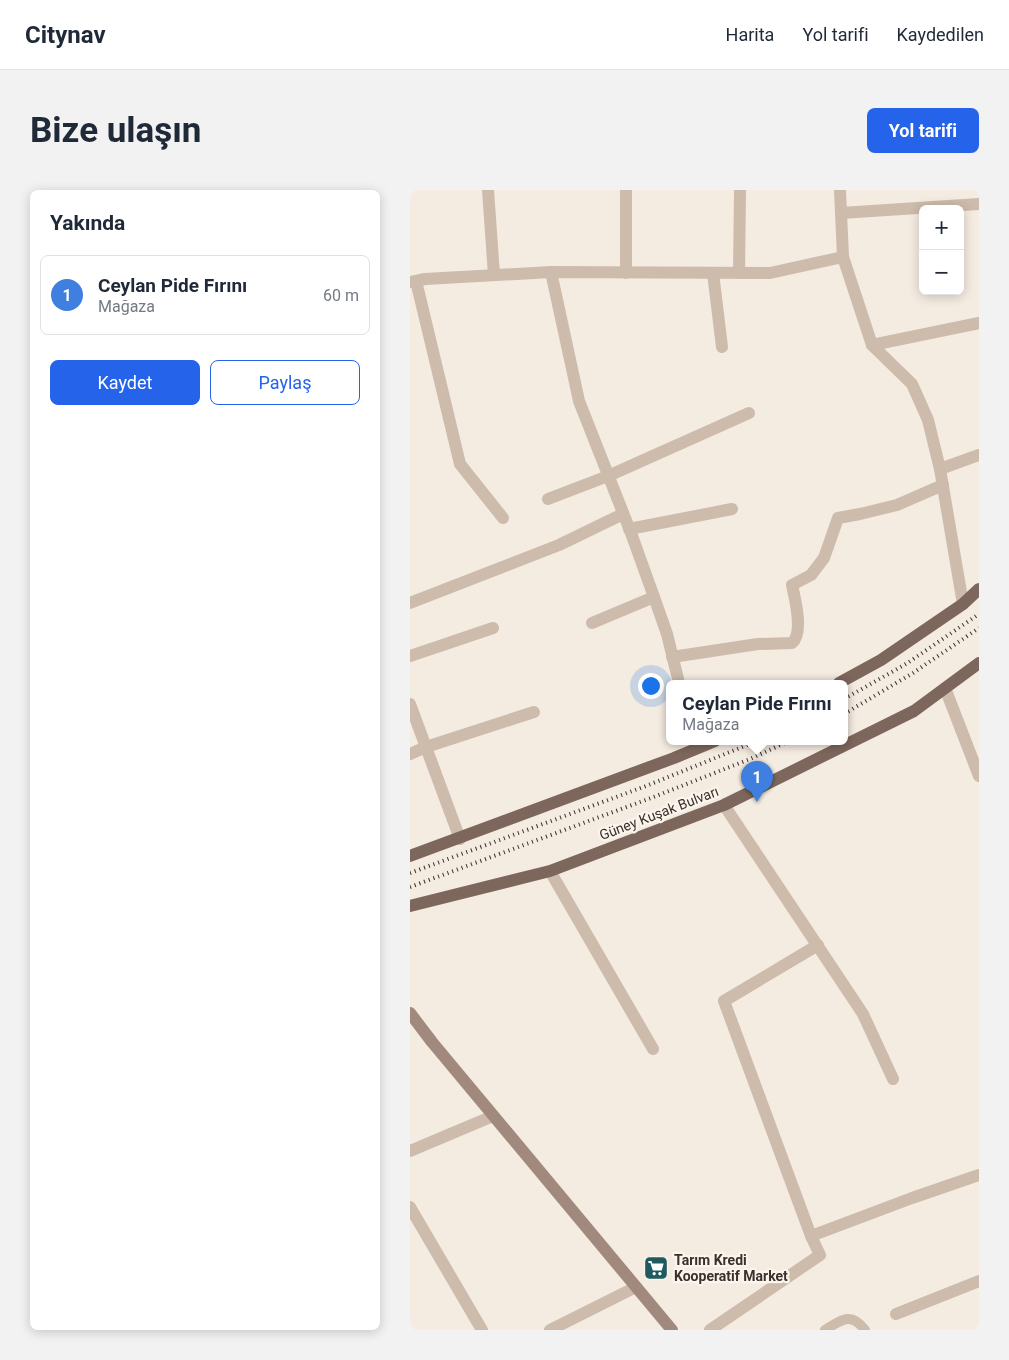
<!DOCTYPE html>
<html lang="tr">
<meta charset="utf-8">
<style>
:root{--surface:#fff;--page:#f2f2f3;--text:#1f2937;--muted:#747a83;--line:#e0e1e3;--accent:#2563eb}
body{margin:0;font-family:Roboto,sans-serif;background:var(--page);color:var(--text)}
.controls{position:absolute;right:15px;top:15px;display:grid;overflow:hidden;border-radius:8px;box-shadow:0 2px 12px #0003}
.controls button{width:45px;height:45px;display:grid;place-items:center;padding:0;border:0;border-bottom:1px solid var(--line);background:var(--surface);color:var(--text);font:25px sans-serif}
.you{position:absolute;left:240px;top:495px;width:18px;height:18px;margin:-12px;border:4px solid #fff;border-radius:50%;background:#1a73e8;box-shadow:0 0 0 8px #1a73e833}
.badge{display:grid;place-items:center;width:32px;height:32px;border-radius:50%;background:var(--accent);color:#fff;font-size:16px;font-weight:700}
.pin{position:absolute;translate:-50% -41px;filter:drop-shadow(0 1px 2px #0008)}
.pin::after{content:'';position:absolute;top:26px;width:18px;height:15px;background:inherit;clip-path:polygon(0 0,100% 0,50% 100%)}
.popup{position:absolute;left:256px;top:490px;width:182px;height:65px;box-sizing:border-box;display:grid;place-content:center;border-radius:8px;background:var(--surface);filter:drop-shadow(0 1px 4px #0005);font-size:16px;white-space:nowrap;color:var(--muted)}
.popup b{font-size:19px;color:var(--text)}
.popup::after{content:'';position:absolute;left:50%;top:100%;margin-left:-10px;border:10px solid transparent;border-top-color:var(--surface)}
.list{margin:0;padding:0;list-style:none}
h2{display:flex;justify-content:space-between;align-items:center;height:65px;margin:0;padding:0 20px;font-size:21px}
h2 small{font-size:16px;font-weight:400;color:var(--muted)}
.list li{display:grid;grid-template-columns:32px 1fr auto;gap:15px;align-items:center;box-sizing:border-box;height:80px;margin:0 10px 10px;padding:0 10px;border:1px solid var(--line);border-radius:8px}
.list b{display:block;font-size:19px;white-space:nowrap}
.list p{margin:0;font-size:16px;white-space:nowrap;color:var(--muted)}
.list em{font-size:16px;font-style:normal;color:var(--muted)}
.actions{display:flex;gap:10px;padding:15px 20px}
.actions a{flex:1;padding:11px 0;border:1px solid var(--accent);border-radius:8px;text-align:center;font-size:18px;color:var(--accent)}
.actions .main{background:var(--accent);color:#fff}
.map{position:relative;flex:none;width:569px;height:1140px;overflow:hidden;border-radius:8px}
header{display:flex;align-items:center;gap:30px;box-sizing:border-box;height:70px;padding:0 25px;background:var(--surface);border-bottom:1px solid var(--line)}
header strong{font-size:24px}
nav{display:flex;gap:28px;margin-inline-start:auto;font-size:18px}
.intro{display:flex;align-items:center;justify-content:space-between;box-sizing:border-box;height:120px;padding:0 30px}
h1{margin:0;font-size:35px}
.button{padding:12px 22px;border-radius:8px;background:var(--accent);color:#fff;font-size:18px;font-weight:700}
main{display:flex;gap:30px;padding:0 30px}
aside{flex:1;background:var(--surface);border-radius:8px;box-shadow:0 2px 12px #0003}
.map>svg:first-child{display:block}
</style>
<header>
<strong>Citynav</strong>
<nav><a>Harita</a><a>Yol tarifi</a><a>Kaydedilen</a></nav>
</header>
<div class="intro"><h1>Bize ulaşın</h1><a class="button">Yol tarifi</a></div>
<main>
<aside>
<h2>Yakında<small></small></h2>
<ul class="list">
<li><span class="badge" style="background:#3f7fe0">1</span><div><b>Ceylan Pide Fırını</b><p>Mağaza</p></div><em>60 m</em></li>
</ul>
<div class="actions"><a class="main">Kaydet</a><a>Paylaş</a></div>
</aside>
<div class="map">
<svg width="569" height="1140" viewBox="0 0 569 1140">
<rect width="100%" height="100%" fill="#f4ebe1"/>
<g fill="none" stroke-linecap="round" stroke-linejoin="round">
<!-- lane -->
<path stroke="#cdbbac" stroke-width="10" d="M 415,1140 C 431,1130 441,1121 455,1140"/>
<!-- street -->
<g stroke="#cdbbac" stroke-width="12">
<polyline points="78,0 84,85"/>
<polyline points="430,0 433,67 462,155 502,194 518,230 530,279 553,414"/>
<polyline points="431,23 569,14"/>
<polyline points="141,82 169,211 221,343 244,407 257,444 269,493"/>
<polyline points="216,83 216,0"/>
<polyline points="303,83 312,157"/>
<polyline points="329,83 330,0"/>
<polyline points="6,91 50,274 93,328"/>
<polyline points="0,92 15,89 141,82 360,83 433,67"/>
<polyline points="462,155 569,133"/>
<polyline points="530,279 569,265"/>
<polyline points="138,309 198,286 339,223"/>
<polyline points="219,339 322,319"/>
<polyline points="0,413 149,355 213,324"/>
<polyline points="182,433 244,407"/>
<polyline points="0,466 83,438"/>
<path d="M 262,467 L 348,454 L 382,453 C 394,443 385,409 382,395 L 401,385 L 414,368 L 428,328 L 450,324 L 487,315 L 533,295"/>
<polyline points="535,498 569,586"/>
<polyline points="0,514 50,649"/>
<polyline points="0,564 16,557 124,522"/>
<polyline points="314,615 453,824 483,889"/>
<polyline points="140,681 243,859"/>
<polyline points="0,961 83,926"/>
<polyline points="0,1017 72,1140"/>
<polyline points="401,1046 502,1008 569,985"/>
<polyline points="486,1124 569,1091"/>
<polyline points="140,1140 226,1097"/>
<polyline points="300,1140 410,1065 401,1046 314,811 408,755"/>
</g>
<!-- secondary -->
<polyline stroke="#a18a7d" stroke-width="12" points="0,823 22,852 262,1140"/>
<!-- primary -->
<g stroke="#7d675c" stroke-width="12">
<polyline points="429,493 471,470 553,414 569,399"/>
<polyline points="0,666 264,568 305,551"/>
<polyline points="0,716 140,681 314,615 504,521 569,473"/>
</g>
<!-- rail -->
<g stroke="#3b302b" stroke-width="4" stroke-dasharray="1 4" stroke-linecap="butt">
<polyline points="434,509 496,474 569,424"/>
<polyline points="434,524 503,483 569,438"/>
<polyline points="0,683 236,596 347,551"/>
<polyline points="0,697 241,608 340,569 379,551"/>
</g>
</g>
<!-- icons -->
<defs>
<symbol id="supermarket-square" viewBox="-11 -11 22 22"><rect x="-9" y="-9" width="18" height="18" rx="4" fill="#1f5a5e" stroke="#fbf5ee"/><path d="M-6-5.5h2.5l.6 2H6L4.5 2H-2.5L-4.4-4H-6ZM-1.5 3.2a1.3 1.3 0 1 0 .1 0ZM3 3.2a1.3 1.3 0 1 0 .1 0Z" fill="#fff"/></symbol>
</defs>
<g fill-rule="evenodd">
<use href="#supermarket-square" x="232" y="1064" width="28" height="28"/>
</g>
<g text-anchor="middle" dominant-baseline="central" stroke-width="4.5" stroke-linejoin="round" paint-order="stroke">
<!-- street labels -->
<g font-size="14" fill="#3b302b" stroke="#fbf5ee">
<text transform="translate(249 623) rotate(-21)">Güney Kuşak Bulvarı</text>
</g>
<!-- poi labels -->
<g font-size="14" font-weight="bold" fill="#3b302b" stroke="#fbf5ee" text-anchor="start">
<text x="264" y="1070">Tarım Kredi<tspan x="264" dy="16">Kooperatif Market</tspan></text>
</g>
</g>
</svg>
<div class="controls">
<button>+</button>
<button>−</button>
</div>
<div class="you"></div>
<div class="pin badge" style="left:347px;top:612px;background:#3f7fe0">1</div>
<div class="popup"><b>Ceylan Pide Fırını</b>Mağaza</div>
</div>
</main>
